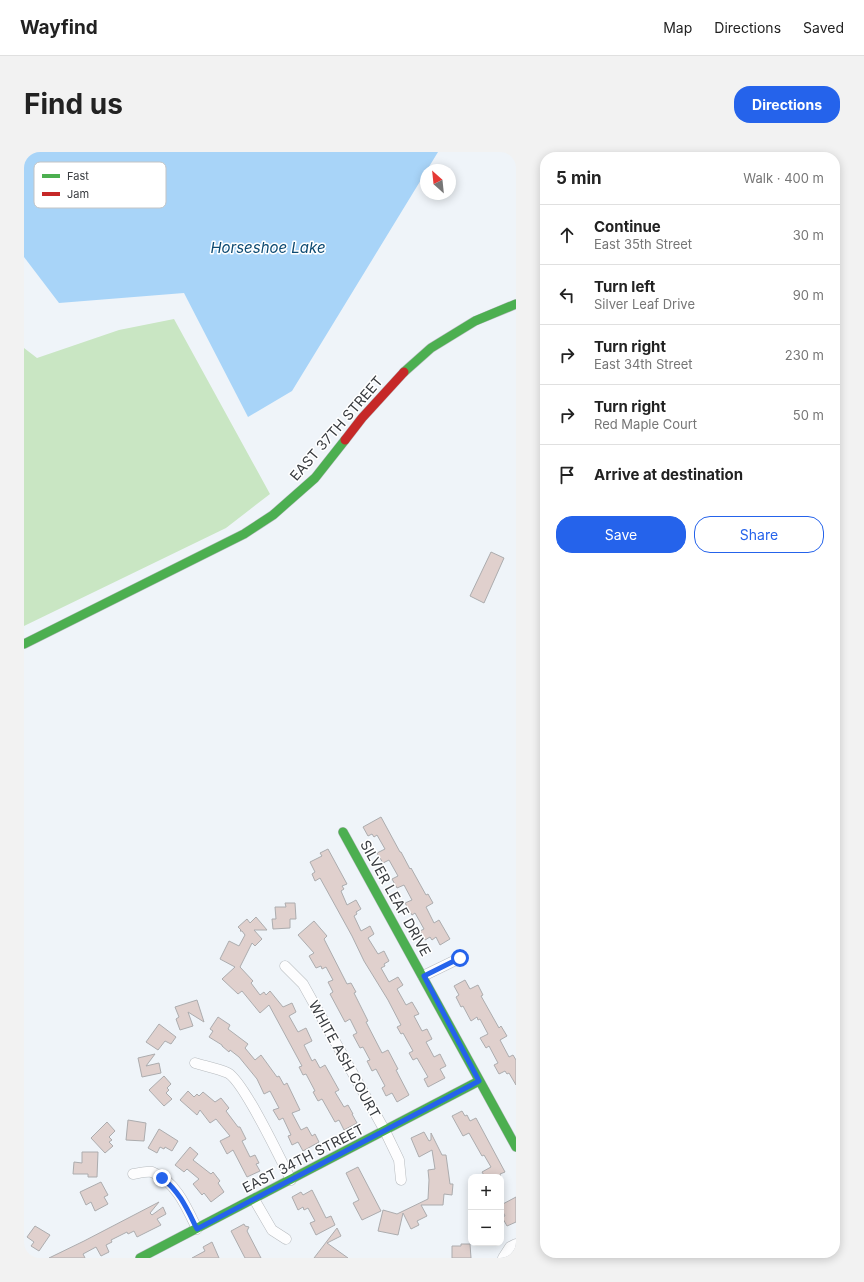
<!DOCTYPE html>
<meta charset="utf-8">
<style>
:root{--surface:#fff;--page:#f2f2f2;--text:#222;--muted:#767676;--line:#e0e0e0;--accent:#2563eb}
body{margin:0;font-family:Inter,sans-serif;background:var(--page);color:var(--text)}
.controls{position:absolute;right:12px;bottom:12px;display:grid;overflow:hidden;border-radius:8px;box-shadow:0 2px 10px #0003}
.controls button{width:36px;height:36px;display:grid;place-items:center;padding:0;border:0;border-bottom:1px solid var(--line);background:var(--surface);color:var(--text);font:20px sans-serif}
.compass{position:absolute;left:396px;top:12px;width:36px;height:36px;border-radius:50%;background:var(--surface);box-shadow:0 2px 10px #0003;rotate:333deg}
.stop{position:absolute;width:12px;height:12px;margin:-9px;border:3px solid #2563eb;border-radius:50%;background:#fff}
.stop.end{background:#2563eb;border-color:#fff;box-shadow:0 1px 4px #0008}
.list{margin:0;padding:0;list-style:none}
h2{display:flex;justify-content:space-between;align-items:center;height:52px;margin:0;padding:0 16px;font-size:17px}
h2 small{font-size:13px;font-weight:400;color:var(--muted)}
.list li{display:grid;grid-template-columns:26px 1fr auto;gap:12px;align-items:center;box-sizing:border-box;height:60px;padding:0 16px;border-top:1px solid var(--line)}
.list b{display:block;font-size:15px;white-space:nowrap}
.list p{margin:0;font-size:13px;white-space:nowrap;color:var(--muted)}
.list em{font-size:13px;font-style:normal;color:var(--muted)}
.actions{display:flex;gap:8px;padding:12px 16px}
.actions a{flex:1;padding:9px 0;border:1px solid var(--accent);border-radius:16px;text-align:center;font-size:14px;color:var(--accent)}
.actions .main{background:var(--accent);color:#fff}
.icon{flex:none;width:22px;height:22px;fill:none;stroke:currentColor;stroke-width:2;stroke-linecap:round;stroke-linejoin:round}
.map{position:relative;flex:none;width:492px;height:1106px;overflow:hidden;border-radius:16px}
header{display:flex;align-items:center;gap:24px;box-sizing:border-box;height:56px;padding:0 20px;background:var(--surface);border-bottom:1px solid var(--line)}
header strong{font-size:19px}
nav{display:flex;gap:22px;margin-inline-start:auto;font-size:14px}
.intro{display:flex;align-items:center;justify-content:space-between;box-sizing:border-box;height:96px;padding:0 24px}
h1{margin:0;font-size:28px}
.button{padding:10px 18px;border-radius:16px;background:var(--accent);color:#fff;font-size:14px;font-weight:700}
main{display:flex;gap:24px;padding:0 24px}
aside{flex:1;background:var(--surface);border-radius:16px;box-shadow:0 2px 10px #0003}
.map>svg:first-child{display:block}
</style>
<header>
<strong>Wayfind</strong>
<nav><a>Map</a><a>Directions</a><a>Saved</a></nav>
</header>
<div class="intro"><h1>Find us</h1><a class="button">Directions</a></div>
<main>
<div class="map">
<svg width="492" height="1106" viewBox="0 0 492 1106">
<rect width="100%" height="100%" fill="#eff4f9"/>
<!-- green -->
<polygon fill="#c9e6c3" points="150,167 246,342 202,376 0,474 0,196 13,206 95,178"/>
<!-- water -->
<polygon fill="#a8d4f8" points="0,0 414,0 268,239 224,265 160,141 35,151 0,105"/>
<!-- building -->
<g fill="#e0d0cd" stroke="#acacae">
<polygon points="467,400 480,406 460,451 446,444"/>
<polygon points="357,665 376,700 377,700 386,717 387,716 402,743 404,742 409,751 402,755 410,771 415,768 426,787 416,793 412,785 408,788 406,785 401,788 396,779 400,777 391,761 388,763 381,751 388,748 380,733 373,736 368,727 374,724 365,708 359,711 353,701 361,697 353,683 350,685 348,682 344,684 339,675"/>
<polygon points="304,697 323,732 318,734 320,737 317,739 323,753 332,748 337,757 332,760 333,762 330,764 337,779 346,774 350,782 344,786 354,802 360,799 365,809 360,812 361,814 357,816 365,830 374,825 379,833 373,837 382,853 388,850 395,862 390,864 398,879 403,877 408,887 402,890 410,905 416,902 422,914 416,917 421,926 404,935 400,927 404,925 393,906 389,908 385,901 389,899 379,881 377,882 373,875 377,873 364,848 340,809 328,784 296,726 291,729 288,722 291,720 286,710 298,704 296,701"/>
<polygon points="261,751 271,751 272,767 266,767 266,776 249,777 248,767 252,767 251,755 262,755"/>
<polygon points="232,765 243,778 230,778 238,787 231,794 228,791 216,815 229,829 227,831 236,843 240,840 242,843 246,839 259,855 268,851 272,860 265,864 274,880 282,876 288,889 280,893 288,909 291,907 296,916 301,913 315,938 311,940 320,955 324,953 329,962 328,962 333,971 320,978 315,968 311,970 298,947 294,949 289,940 291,939 282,922 279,923 275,915 278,914 245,853 236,861 218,839 214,842 198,827 211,815 196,807 205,789 215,794 221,783 218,779 216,779 217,778 214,775 223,767 226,771"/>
<polygon points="290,769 303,784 300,787 323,832 327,831 332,840 330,841 344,869 342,870 358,901 364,898 374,917 372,918 385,943 373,950 368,941 362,944 358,936 361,934 352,917 348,919 343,909 346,908 339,895 336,896 329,883 333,881 326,867 321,870 306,842 309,840 304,830 309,828 302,815 298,817 297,814 292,816 285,804 290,801 274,783"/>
<polygon points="441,828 446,837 454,833 459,843 457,844 475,876 477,874 483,884 476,888 485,905 489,903 492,908 492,933 485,921 483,922 481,919 475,922 470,913 474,911 465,894 462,896 456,886 464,882 456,867 454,868 453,865 447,869 439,854 437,855 432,845 435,843 430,834"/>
<polygon points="173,848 180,870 164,860 169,874 156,878 152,867 155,865 151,855"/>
<polygon points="194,865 206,873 204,877 224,892 221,896 231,908 237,903 253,925 255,924 260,933 263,931 276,958 268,961 277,978 283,975 288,984 291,982 295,990 279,999 274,990 268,993 264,984 267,983 259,966 255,968 249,958 255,956 246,939 240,942 233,927 215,905 206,898 205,900 198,894 198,893 185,885 189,879 186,877"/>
<polygon points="135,872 152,885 147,892 141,889 134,898 122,890"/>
<polygon points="131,902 122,914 135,911 137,921 118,925 114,906"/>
<polygon points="140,924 147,932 143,936 145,938 142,941 148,947 140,954 125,938"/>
<polygon points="164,939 170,945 173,942 175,944 179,940 191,950 197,946 205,956 202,959 214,975 216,975 222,987 218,989 226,1005 231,1003 235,1011 232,1012 236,1019 223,1025 209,998 203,1002 196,989 206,984 192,967 186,971 176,958 173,963 156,948"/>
<polygon points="438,959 441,964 443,963 446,969 452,966 481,1020 476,1022 477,1025 461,1025 458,1020 467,1015 460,1003 458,1004 445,981 439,984 428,964"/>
<polygon points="104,968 122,971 120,989 102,988"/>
<polygon points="83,970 91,979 85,985 88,988 85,990 89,994 81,1001 67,986"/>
<polygon points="135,977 154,989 148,999 141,995 140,997 136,995 133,1001 124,996"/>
<polygon points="400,980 405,989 407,988 407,981 418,1003 422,1003 426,1032 429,1032 428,1043 420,1042 419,1053 397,1053 403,1064 393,1069 395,1073 387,1077 379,1061 374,1083 354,1079 359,1058 373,1062 404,1047 405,1028 404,1018 411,1017 408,998 395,1005 387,986"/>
<polygon points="166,995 174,1002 169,1008 187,1022 189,1020 196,1029 194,1031 200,1040 187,1050 180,1041 178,1043 169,1032 175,1027 163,1017 160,1020 151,1013"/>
<polygon points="58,1000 74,1000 73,1025 64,1025 64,1022 49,1022 50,1010 58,1011"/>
<polygon points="334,1015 357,1059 338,1068 329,1051 335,1048 322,1021"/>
<polygon points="77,1030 84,1043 80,1045 84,1052 71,1059 67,1050 62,1053 56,1040"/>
<polygon points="288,1038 302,1066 307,1064 311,1073 292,1083 286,1071 291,1069 284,1056 280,1058 279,1055 274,1058 268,1045 277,1040 279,1043"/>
<polygon points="492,1045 492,1070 483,1074 478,1065 481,1064 477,1056 477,1053"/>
<polygon points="135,1050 126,1061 128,1063 139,1055 142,1062 133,1067 137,1073 113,1085 110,1079 104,1082 103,1080 87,1088 88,1090 82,1093 85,1100 77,1104 72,1095 59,1102 61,1106 25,1106 60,1089"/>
<polygon points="220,1072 221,1074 225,1075 223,1079 237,1106 221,1106 207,1079"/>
<polygon points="11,1074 26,1083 15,1099 7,1094 10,1090 3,1085"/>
<polygon points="313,1076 317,1084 303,1091 324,1106 290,1106"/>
<polygon points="188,1090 195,1106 168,1106 181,1099 179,1095"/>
<polygon points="437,1092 446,1092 447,1106 428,1106 428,1094 437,1094"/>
</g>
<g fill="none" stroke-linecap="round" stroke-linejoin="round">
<defs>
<g id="street">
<polyline points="261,814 279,832 361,979 375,1008 377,1028"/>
<polyline points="399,824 436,806"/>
<path d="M 171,911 C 181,914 195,917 204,921 C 220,930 257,1008 267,1028"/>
<path d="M 109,1022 C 115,1021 123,1019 128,1020 C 152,1029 163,1056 173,1077"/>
<polyline points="230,1047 248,1078 262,1087"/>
<polyline points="479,1106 486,1095 492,1092"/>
</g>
<g id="fast">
<polyline points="380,220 407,196 451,169 492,152"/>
<polyline points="0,492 220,382 249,363 291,326 321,288"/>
<polyline points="319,680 492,995"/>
<polyline points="116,1106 455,929"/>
</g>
<polyline id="jam" points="321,288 338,266 380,220"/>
</defs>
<!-- street casing -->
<use href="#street" stroke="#b7bbbf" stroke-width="11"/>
<!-- fast casing -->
<use href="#fast" stroke="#b7bbbf" stroke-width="10"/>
<!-- jam casing -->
<use href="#jam" stroke="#b7bbbf" stroke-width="10"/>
<!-- street -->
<use href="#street" stroke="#fdfdfe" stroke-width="10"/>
<!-- fast -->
<use href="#fast" stroke="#4caf50" stroke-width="9"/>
<!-- jam -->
<use href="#jam" stroke="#c62828" stroke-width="9"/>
</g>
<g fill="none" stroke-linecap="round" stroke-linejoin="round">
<!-- route -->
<path stroke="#2563eb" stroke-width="5" d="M 138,1026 C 156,1040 163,1057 173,1077 L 455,929 L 400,824 L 436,806"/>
</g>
<g text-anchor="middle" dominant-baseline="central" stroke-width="3" stroke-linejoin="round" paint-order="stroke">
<!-- street labels -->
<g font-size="14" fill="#383b3f" stroke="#fff">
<text transform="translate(312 276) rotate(-49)">EAST 37TH STREET</text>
<text transform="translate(372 746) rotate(61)">SILVER LEAF DRIVE</text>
<text transform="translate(321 907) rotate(61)">WHITE ASH COURT</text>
<text transform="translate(279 1006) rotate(-27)">EAST 34TH STREET</text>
</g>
<!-- water labels -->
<g font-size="15" font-style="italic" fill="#0e4b73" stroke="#fff">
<text x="244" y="95">Horseshoe Lake</text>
</g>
</g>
<!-- legend -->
<rect x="10" y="10" width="132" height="46" rx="6" fill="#fff" stroke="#c3c4c5" stroke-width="1"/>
<rect x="18" y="22" width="18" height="4" fill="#4caf50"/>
<rect x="18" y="40" width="18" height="4" fill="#c62828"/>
<g font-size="11" fill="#383b3f">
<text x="43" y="28">Fast</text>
<text x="43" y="46">Jam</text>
</g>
</svg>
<div class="controls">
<button>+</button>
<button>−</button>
</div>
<svg class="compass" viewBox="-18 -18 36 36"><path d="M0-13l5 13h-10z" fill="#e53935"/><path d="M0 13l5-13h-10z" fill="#767676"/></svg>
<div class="stop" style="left:436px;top:806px"></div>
<div class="stop end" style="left:138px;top:1026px"></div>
</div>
<aside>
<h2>5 min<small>Walk · 400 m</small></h2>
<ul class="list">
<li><svg class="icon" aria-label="ahead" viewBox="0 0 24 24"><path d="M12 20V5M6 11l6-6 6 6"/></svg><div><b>Continue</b><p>East 35th Street</p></div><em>30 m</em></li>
<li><svg class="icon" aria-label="left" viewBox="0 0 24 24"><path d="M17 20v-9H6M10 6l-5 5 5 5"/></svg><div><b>Turn left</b><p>Silver Leaf Drive</p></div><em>90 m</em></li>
<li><svg class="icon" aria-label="right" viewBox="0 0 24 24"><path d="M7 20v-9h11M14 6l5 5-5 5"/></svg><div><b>Turn right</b><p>East 34th Street</p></div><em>230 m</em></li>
<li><svg class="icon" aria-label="right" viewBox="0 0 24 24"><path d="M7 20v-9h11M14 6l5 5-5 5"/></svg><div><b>Turn right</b><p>Red Maple Court</p></div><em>50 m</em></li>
<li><svg class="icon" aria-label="arrive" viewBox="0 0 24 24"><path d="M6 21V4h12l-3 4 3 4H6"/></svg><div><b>Arrive at destination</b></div></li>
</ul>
<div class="actions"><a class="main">Save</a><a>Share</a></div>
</aside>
</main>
